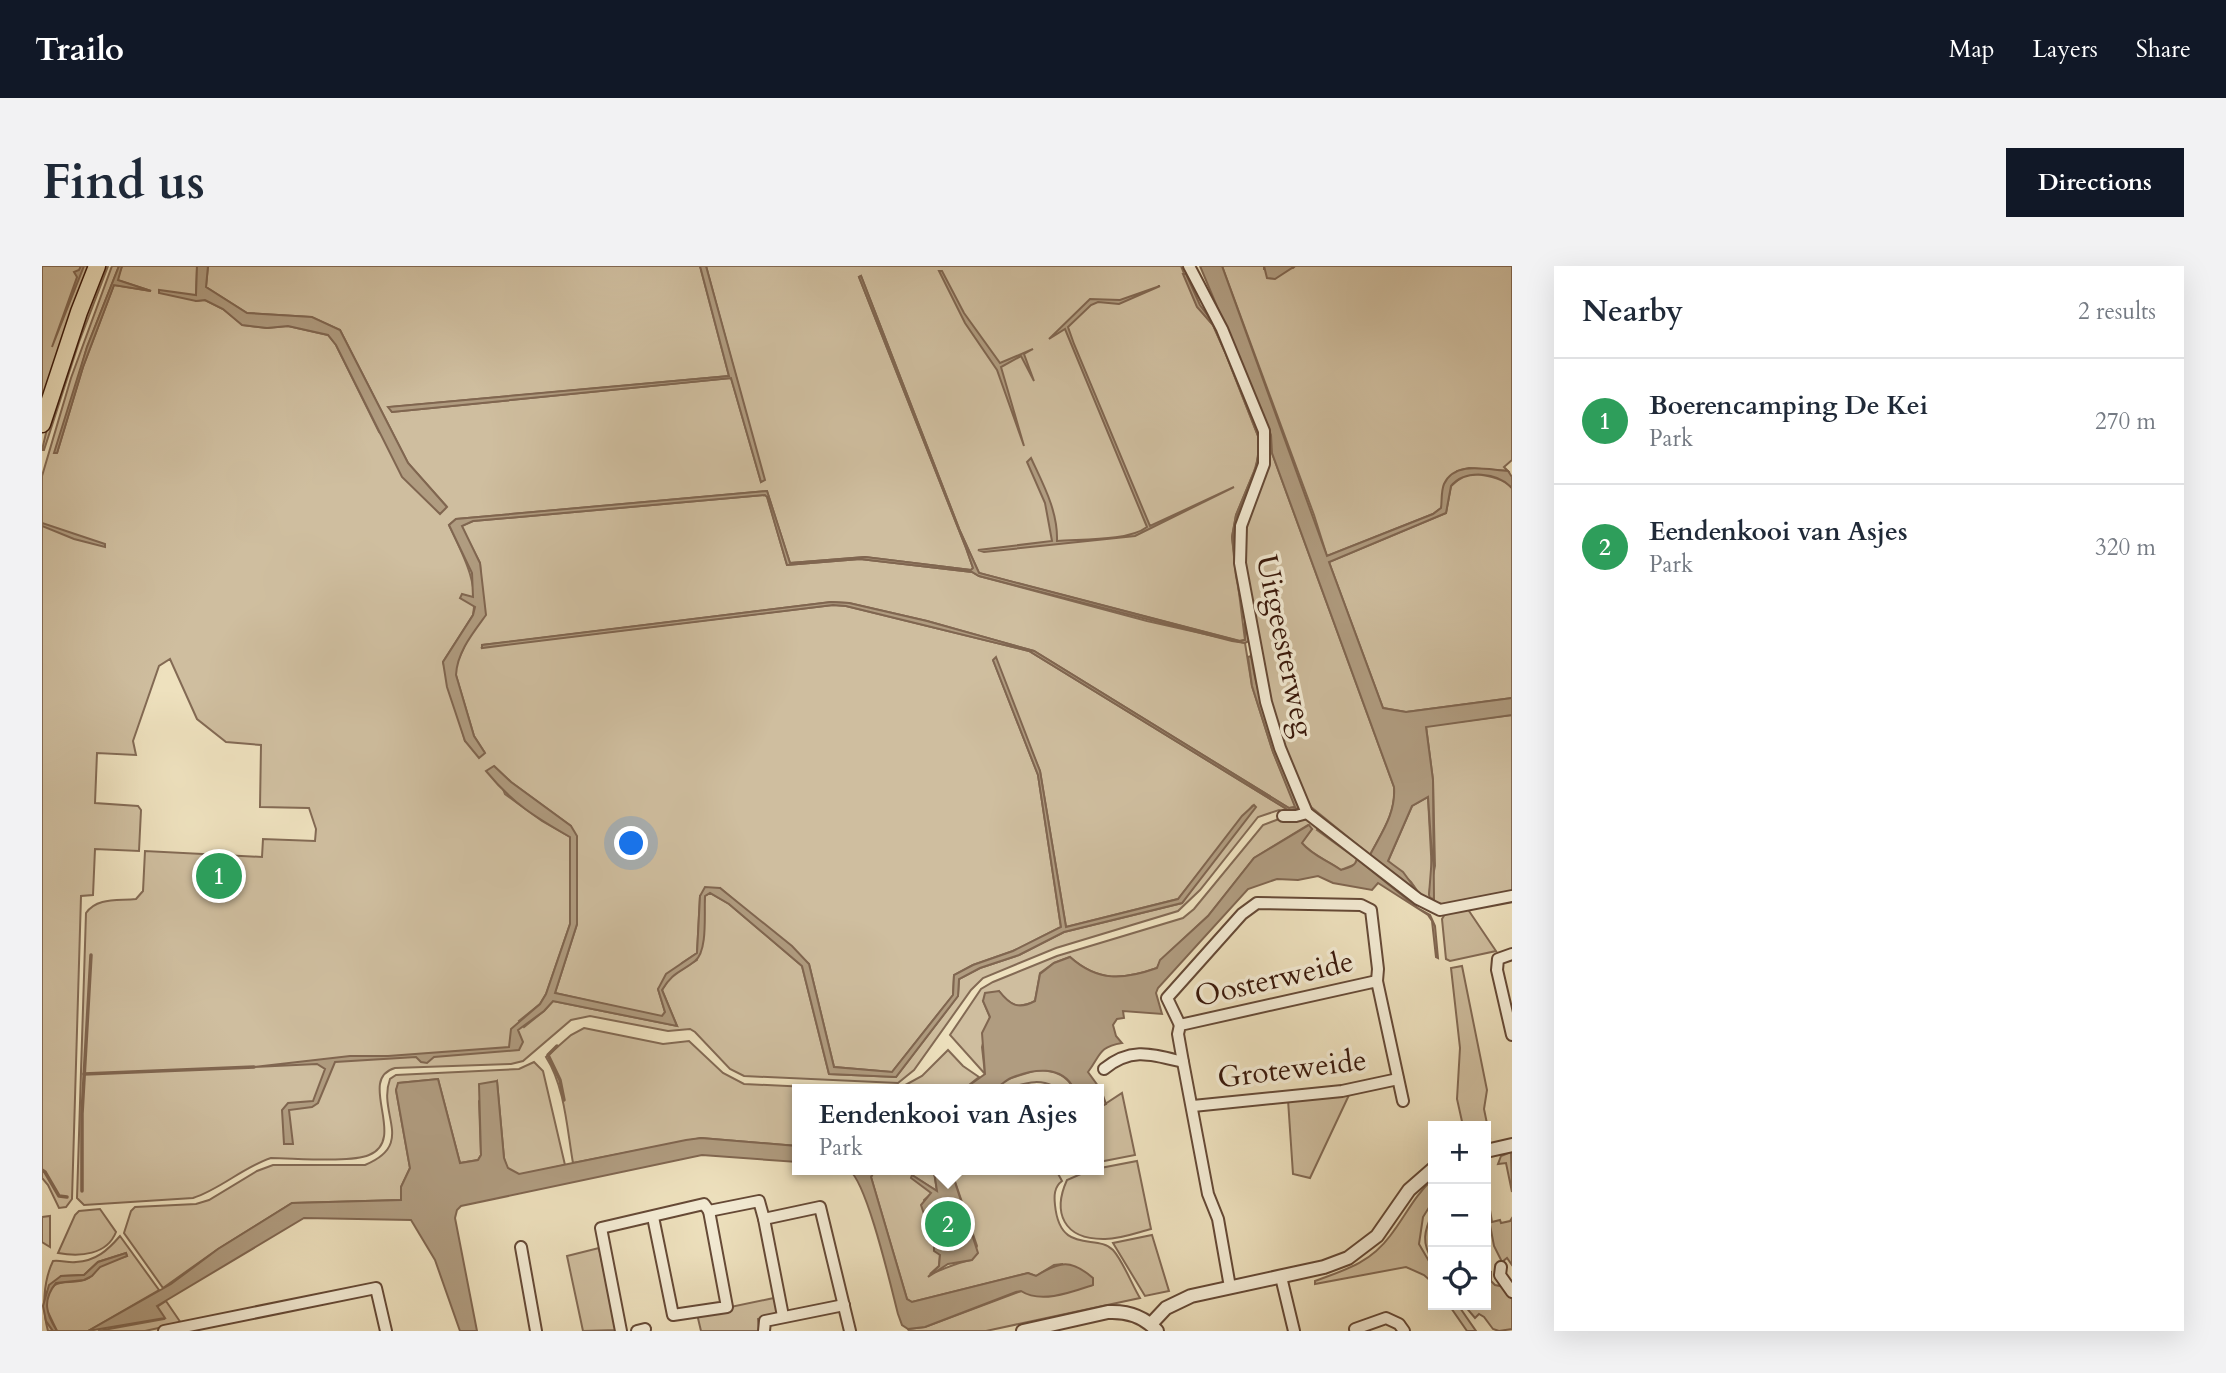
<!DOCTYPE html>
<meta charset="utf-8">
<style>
:root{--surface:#fff;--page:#f2f2f3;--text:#1f2937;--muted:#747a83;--line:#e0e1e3;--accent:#111827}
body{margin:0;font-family:Cardo,serif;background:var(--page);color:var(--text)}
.controls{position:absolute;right:21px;bottom:21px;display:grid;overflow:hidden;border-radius:0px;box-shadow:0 7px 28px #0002}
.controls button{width:63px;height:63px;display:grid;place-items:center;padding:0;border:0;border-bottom:2px solid var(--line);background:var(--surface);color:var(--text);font:35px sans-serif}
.you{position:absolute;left:590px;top:578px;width:24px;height:24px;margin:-18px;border:5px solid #fff;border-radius:50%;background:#1a73e8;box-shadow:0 0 0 10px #1a73e833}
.badge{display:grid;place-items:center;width:46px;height:46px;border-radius:50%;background:var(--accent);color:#fff;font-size:23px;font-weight:700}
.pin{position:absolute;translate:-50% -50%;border:4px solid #fff;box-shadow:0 2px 7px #0006}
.popup{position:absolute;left:750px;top:818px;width:312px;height:91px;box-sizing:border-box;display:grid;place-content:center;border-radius:0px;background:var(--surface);filter:drop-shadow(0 2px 5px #0005);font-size:23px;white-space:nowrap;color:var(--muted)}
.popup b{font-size:26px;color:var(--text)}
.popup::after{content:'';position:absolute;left:50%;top:100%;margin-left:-14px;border:14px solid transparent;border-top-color:var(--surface)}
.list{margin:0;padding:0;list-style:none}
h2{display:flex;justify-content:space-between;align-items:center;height:91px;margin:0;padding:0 28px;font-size:30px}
h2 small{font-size:23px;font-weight:400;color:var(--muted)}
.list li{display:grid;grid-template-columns:46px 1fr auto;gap:21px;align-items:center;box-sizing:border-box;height:126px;padding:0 28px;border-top:2px solid var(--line)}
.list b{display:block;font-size:26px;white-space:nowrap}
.list p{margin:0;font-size:23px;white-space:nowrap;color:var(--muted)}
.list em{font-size:23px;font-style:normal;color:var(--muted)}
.icon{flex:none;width:38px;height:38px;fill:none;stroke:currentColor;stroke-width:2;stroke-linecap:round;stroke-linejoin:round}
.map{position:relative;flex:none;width:1470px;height:1065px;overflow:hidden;border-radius:0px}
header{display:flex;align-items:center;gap:42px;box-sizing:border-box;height:98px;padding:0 35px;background:var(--accent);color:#fff}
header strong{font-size:33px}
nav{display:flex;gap:38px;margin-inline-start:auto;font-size:24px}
.intro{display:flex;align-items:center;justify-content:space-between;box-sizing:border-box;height:168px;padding:0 42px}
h1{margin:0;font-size:49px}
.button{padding:18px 32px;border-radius:0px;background:var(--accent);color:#fff;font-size:24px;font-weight:700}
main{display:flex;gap:42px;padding:0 42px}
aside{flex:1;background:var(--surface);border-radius:0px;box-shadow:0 7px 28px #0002}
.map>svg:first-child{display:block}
</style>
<header>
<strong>Trailo</strong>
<nav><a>Map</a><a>Layers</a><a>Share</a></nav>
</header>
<div class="intro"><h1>Find us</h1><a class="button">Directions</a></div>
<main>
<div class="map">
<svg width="1470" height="1065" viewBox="0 0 1470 1065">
<rect width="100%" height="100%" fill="#eee1be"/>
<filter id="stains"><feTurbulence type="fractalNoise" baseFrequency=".00286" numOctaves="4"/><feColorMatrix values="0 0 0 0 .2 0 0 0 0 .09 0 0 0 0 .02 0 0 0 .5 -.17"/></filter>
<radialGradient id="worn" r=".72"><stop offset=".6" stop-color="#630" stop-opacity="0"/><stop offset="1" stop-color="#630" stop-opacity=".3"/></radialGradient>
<!-- green -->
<g fill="#cfbe9f" stroke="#836a54" stroke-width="2" fill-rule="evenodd">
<polygon points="0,0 50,0 0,141"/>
<polygon points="61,0 66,0 37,76 2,184 0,184 8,150"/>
<path d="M 70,0 L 77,0 L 45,81 L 15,187 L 41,101 L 72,19 L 109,25 L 75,14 L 80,0 L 155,0 L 154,30 L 150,30 L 154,35 L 163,34 L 181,43 L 201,59 L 225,62 L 246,60 L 286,69 L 294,79 L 337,166 L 405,241 L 366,197 L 298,64 L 269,51 L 205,47 L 164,21 L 166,0 L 658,0 L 687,110 L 347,141 L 350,146 L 689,112 L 719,216 L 722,214 L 664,0 L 1139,0 L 1155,40 L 1171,59 L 1183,86 L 1216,170 L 1217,186 L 1214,201 L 1194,249 L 1190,271 L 1203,374 L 1198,375 L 937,307 L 918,265 L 819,10 L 817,11 L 924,282 L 931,302 L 929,304 L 823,291 L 748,297 L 725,225 L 414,253 L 407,259 C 420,287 437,316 431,349 L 401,396 L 423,475 L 443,487 L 432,470 L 414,409 L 414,399 L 424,377 L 440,327 L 438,297 L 419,260 L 431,255 L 723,229 L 725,230 L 745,299 L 818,293 L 930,306 L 937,310 L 1105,355 L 1203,377 L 1210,420 L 1231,486 L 1254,541 L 1247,542 L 992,385 L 885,355 L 807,337 L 789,336 L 441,379 L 440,381 L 791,339 L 804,340 L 987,385 L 1243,542 L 1247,544 L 1257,542 L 1260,544 L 1244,548 L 1237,544 L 1216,551 L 1158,624 L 1136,645 L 1014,682 L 941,712 L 929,724 L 872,804 L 856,817 L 702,810 L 688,803 L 653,766 L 648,763 L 626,765 L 548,750 L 529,754 L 481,795 L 469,798 L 353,802 C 314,813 366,873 327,889 C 308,897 252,892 229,892 C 201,901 179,923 151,932 L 42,939 L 35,932 L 44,647 C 55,631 76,635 94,633 L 101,625 L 103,585 L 220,591 L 221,573 L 273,575 L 274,563 L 267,542 L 218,541 L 219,479 L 184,476 L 155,453 L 128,393 L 117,400 L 91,475 L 94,489 L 55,487 L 53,537 L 96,540 L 99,544 L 97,585 L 53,583 L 51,629 L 39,630 L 30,933 L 24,941 L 17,942 L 6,919 L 0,912 L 0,210 L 29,112 ZM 951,394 L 998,505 L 1024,661 L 1136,633 L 1211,539 L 1140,637 L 1022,666 L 977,689 L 938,702 L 917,713 L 916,730 L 854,811 L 787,808 L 760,700 L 687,638 L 668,627 L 663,630 L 655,694 L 628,711 L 620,724 L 635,760 L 511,735 L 502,745 L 482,761 L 477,755 L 498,738 L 504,728 L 528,658 L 528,571 L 500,555 L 463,528 L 452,500 L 469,516 L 529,560 L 535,658 L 513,727 L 619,751 L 623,746 L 616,723 L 640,697 L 655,687 L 658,630 L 678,622 L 767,698 L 792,801 L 850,806 L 911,729 L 912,709 L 931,699 L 971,685 L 1019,661 L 996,509 Z"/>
<polygon points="1180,0 1222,0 1222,3 1251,2 1253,0 1470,0 1470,194 1462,201 1466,205 1427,202 1415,205 1399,242 1391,248 1285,290 1272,249"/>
<path d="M 1229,169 L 1230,187 L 1352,521 C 1354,547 1340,566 1328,589 L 1269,541 L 1248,501 L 1225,432 L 1200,287 L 1201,260 L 1224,171 Z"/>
<path d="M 1432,208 C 1445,209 1461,212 1470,222 L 1470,432 L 1364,446 L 1341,442 L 1287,296 L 1404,247 L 1409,220 L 1422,209 Z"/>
<polygon points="1470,449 1470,627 1403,640 1381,633 1369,616 1346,595 1370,540 1386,531 1390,607 1387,629 1393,600 1391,514 1384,460"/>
<path d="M 1267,551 L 1277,561 L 1275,564 L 1315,593 L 1314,598 L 1299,604 C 1285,594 1271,590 1259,577 L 1270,563 L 1266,559 L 1212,592 L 1166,650 L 1119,694 L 1115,702 C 1081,714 1056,716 1028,691 L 1012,697 L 998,707 L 993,735 C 976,744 968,739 957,725 L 941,735 L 948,751 L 940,781 L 943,808 L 908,769 L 939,723 L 951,716 L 1015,690 L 1141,652 L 1152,643 L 1221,559 L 1237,553 Z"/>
<polygon points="1425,642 1454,685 1408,695 1404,693 1400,653 1403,648"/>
<polygon points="1420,700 1445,824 1442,843 1448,872 1444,873 1444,860 1421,860 1415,833 1418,782 1409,702"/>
<path d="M 542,762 L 621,778 L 647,775 L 681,807 L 702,818 L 806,823 L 755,823 L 755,880 L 659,872 L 531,897 C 525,863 523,821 504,791 L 529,769 Z"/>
<polygon points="906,784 921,800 937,811 922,823 856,823 880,810"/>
<path d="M 492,796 L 501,805 L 523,899 L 477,909 L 465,902 L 462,892 L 455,815 L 437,835 L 439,889 L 436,894 L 418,897 L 396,813 L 357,817 L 354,824 L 368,902 L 359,921 L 359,934 L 250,937 L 176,983 L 121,1022 L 82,967 L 89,945 L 93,941 L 154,938 L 167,934 L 215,905 L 231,899 L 323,899 C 374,878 335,848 348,813 L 354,809 L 477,803 Z"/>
<path d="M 995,804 C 1011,804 1025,809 1032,823 L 1012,823 L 1011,820 C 993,811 979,820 960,823 L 957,819 L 966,813 Z"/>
<polygon points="1080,827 1093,889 1057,896 1056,836 1060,840"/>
<polygon points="1307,829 1268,912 1251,908 1246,834"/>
<polygon points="1469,886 1470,926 1464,897 1456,898 1459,890"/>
<path d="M 1095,895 L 1109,963 C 1094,967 1076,974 1061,973 C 1022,973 1010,947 1025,914 L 1048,904 Z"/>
<path d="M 833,904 L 894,904 L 892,906 L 895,925 L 870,909 L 890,927 L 882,934 L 892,966 L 891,977 L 898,988 L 897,1000 L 888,1008 C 903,1003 913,997 929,994 L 935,980 L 909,904 L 1014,904 L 1020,915 C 1012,921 1012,930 1013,939 C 1018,990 1055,967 1071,984 C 1081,995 1090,1019 1098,1032 L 944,1065 L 867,1065 L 866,1063 L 883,1061 L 979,1025 L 1021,998 L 1012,999 L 994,1010 L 986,1007 L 870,1036 L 865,1033 L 829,911 Z"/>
<path d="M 1391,913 L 1391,935 L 1381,951 L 1377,978 L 1391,1002 L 1391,1017 L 1382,1009 L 1364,1001 L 1273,1018 L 1273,1015 C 1303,1004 1328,997 1348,970 C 1363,951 1372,930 1391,913 Z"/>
<polygon points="1444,938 1447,938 1450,956 1458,954 1459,957 1468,955 1470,952 1470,999 1465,992 1460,996 1452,980"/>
<path d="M 58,943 L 74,966 C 65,989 38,991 16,987 L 33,949 L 37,945 Z"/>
<path d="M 1391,946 L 1391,995 C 1379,977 1382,965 1391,946 Z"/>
<polygon points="8,950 8,981 0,976 0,951"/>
<polygon points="1110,969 1127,1025 1103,1030 1071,977"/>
<path d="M 78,970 L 117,1024 L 46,1065 L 15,1065 L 4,1042 C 7,1003 28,1023 47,1012 C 52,1009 54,1003 59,1000 C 66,996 76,993 85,990 L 84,987 L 56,996 L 42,1009 L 19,1010 L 3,1028 L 4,1055 L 11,1065 L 6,1065 C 0,1044 1,1016 11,995 C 19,994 26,997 34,996 C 54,995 66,984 78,970 Z"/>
<polygon points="557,982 574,1064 541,1065 525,990"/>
<polygon points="1449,1006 1449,1015 1453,1019 1463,1021 1470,1031 1470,1063 1457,1065 1451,1063 1442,1051 1437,1048 1433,1052 1422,1039 1444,1039 1444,1007"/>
<polygon points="732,1032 736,1048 716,1053 717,1065 659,1065 655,1048"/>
<polygon points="124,1035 139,1057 103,1065 56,1065 122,1053 115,1041"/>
<polygon points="1407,1039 1416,1039 1434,1065 1425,1065"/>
</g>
<!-- water -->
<g fill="#b09c80" stroke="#806650" stroke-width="2">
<polygon points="39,0 42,0 10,81 35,11 32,6 37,4"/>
<polygon points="77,0 80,0 76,14 109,25 72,19 41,101 15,187 12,187 45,81"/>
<polygon points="155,0 166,0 164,21 205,47 270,51 298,64 366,197 405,241 398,248 360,211 294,79 286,69 246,60 225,62 200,59 181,43 163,34 154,35 117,27 117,24 154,29"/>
<polygon points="658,0 664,0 723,214 719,216 689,112 350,146 346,141 687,110"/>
<path d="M 1158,0 L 1180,0 L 1285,290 L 1391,248 L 1399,242 C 1400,235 1399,225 1402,218 C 1413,194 1446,204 1466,205 L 1470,211 L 1470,222 C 1456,206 1423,203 1409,220 L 1404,247 L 1287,296 L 1341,442 L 1364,446 L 1470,432 L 1470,449 L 1384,461 L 1391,514 L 1392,633 L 1388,632 L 1387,629 L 1390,590 L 1386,531 L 1370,540 L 1346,595 L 1361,606 L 1375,625 L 1328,589 C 1340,566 1354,547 1352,521 L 1230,187 L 1229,169 Z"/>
<polygon points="1222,0 1253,0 1233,13 1225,12"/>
<polygon points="897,5 900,5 922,47 958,97 991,83 982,88 992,115 979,90 959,101 982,180 955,104 923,57"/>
<path d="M 1141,8 L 1144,8 L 1158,39 L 1172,58 L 1180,75 L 1215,163 C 1224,203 1196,230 1192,268 C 1189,300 1201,343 1207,375 L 1203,377 L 1190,375 L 937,310 L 930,306 L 818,293 L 745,299 L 725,231 L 723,229 L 431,255 L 420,260 L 438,297 L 444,349 C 431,367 415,386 414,409 L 432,470 L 443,487 L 437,492 L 423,475 L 405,421 L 401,396 L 431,349 L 433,341 L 418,332 L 420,328 L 431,331 L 430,307 L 407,259 L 414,253 L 725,225 L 748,297 L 823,291 L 929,304 L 931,302 L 924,282 L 817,11 L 819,10 L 918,265 L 937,307 L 1197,375 L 1203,374 L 1203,355 L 1194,310 L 1190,271 L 1194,249 L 1214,201 L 1217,186 L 1216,170 L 1183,86 L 1171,59 L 1155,41 Z"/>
<path d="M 1118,20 L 1077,38 L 1056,36 L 1049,39 L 1026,61 L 1032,78 L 1108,260 L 1192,221 L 1093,270 L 942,286 L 936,284 L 1010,275 L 1003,237 L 985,196 L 989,192 C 1001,218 1016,245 1015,275 C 1039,273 1087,275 1105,261 L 1023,63 L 1007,73 L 1048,33 L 1078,34 Z"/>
<polygon points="0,257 63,278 63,281 32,273 0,260"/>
<path d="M 789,336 L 807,337 L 885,355 L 992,385 L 1247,542 L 1253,541 L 1231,486 L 1210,420 L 1206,391 L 1209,390 C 1218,444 1236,492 1257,542 L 1247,545 L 1243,542 L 987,385 L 804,340 L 791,339 L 440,382 L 440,379 Z"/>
<path d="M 954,391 L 998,505 L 1024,661 L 1136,633 L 1200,550 L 1212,539 L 1214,541 L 1140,637 L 1022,666 L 977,689 L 938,702 L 917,713 L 916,730 L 854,811 L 787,808 L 760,700 L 687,638 L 668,627 L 663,630 C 662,647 666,685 653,695 C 638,707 631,706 620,724 L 635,760 L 511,735 L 502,745 L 476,764 L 481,776 L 477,784 L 392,791 L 385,797 L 379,796 L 374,791 L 293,796 L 276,837 L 270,841 L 247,844 L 251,878 L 242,878 L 240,844 L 246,837 L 271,835 L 283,803 L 275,798 L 212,801 L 308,790 L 346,790 L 467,781 L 469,763 L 498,738 L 504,728 L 528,658 L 528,571 C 493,551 470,537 444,505 L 452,500 L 469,516 L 529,560 L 535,570 L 535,658 L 513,727 L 620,750 L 623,746 L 616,723 L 624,708 L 655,687 L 658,630 L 663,621 L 678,622 L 750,680 L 767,698 L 792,801 L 850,806 L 911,729 L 912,709 L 931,699 L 971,685 L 1019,661 L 996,509 L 951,394 Z"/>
<path d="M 1267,559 L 1270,563 L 1260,577 C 1271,590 1285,594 1299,604 C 1306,602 1313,601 1315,593 L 1377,643 L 1388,649 L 1393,660 L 1396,692 L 1394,691 L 1390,655 L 1386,649 L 1336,617 L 1330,624 L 1291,617 L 1276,610 L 1256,614 L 1235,613 L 1206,623 L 1116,722 L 1114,727 L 1120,748 L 1081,745 L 1082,752 L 1075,753 L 1071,759 L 1074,770 L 1080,777 C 1056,781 1059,789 1046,806 L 1059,824 L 1064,838 L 1060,840 L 1057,836 L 1056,823 L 1032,823 C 1020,798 990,803 969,812 C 962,815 957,822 950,823 C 942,825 931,823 922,823 L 943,808 L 940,767 L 948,751 L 941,735 L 943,727 L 957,725 C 968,739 976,744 993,735 L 998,708 L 1012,697 L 1028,691 C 1056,716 1081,714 1115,702 L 1118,694 L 1166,650 L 1212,592 Z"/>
<polygon points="396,813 418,897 436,894 439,889 437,818 455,815 462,892 466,902 477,908 644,874 659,872 755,880 755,896 660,889 419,940 415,944 413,952 435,1065 418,1065 393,994 369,954 262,952 115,1040 123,1052 46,1065 129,1018 176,983 250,937 359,934 359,921 368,902 354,824 356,817"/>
<path d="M 807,904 L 833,904 L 829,911 L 865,1033 L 870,1036 L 986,1007 L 994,1010 C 1018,995 1029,993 1051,1012 L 1051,1019 C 1030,1026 999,1038 979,1025 L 974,1026 L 883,1061 L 866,1063 L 860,1059 L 856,1048 C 849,1021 825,916 807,904 Z"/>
<polygon points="894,904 909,904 936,987 930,994 906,998 886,1011 897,1000 898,989 892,985 892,966 887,963 879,939 889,927 869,912 870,909 895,925 892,905"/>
<path d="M 84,987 L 85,990 L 58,1001 L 50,1010 L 42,1014 L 14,1017 C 0,1034 4,1048 15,1065 L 11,1065 L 4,1055 L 1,1040 L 7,1019 L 19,1010 L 42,1009 L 56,996 Z"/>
</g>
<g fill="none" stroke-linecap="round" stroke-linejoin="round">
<!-- stream -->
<g stroke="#806650" stroke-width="3.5">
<polyline points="515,780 506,789 518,814 522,834"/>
<polyline points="42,808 212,801"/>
<polyline points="0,904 3,906 17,930 25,931"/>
<polyline points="40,925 40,848 49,689"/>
</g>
<defs>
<g id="minor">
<polyline points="1147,0 1180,63 1222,165 1222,198 1199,260 1198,297 1224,436 1238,482 1265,547 1376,633 1398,644 1470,630"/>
<polyline points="1241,550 1254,550 1265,547"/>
<polyline points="1470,688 1456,693 1455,704 1470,769"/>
<polyline points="1138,759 1125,732 1200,648 1215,637 1319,639 1329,644 1336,703 1335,715"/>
<path d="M 1062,803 C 1089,781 1109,788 1141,796"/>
<polyline points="1151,840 1300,825 1356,813"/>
<polyline points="611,951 631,1049 685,1041 667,945"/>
<polyline points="722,953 741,1050"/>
<polyline points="479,981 494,1065"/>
<polyline points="1459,1001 1458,1009 1470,1026"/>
<polyline points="1239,1011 1252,1065"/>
<polyline points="1188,1021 1176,953 1166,928 1141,796 1136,768 1138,759 1335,715 1361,835"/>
<polyline points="1313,1063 1344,1052 1357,1058 1362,1065"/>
<polyline points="122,1065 334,1022 344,1065"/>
<polyline points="579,1065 559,962 662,938 667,945 717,935 722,953 778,941 808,1065"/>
<polyline points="595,1065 603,1063"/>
<polyline points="722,1065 723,1055 802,1039"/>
</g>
<g id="tertiary">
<polyline points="1444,885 1470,879"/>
<polyline points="1109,1058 1124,1042 1149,1030 1282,1001 1306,992 1335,970 1367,924 1391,903"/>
<path d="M 981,1065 L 1066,1046 C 1086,1045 1102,1050 1115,1065"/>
</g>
<polyline id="primary" points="0,158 37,46 55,0"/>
</defs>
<!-- minor casing -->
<use href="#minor" stroke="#654936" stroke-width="14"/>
<!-- tertiary casing -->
<use href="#tertiary" stroke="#654936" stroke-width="16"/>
<!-- primary casing -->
<use href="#primary" stroke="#371609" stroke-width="19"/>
<!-- minor -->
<use href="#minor" stroke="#f4ecd5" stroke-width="10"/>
<!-- tertiary -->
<use href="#tertiary" stroke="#f4ecd5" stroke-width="12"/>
<!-- primary -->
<use href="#primary" stroke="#eee1be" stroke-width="16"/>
</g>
<g text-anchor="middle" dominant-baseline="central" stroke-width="7" stroke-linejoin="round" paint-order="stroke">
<!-- street labels -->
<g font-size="30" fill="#371609" stroke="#f4ecd5">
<text transform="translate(1243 380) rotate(78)">Uitgeesterweg</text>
<text transform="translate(1232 713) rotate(-13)">Oosterweide</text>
<text transform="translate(1250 803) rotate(-7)">Groteweide</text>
</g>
</g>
<rect width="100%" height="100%" filter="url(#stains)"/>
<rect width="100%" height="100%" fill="url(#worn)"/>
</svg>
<div class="controls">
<button>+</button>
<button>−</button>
<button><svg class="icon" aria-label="locate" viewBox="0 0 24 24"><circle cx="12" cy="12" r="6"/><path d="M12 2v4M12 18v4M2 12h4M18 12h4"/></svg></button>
</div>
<div class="you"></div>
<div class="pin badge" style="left:177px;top:610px;background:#2e9e5b">1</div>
<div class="pin badge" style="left:906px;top:958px;background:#2e9e5b">2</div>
<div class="popup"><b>Eendenkooi van Asjes</b>Park</div>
</div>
<aside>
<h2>Nearby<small>2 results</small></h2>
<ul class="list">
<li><span class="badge" style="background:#2e9e5b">1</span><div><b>Boerencamping De Kei</b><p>Park</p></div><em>270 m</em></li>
<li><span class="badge" style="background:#2e9e5b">2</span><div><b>Eendenkooi van Asjes</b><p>Park</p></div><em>320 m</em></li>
</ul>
</aside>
</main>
